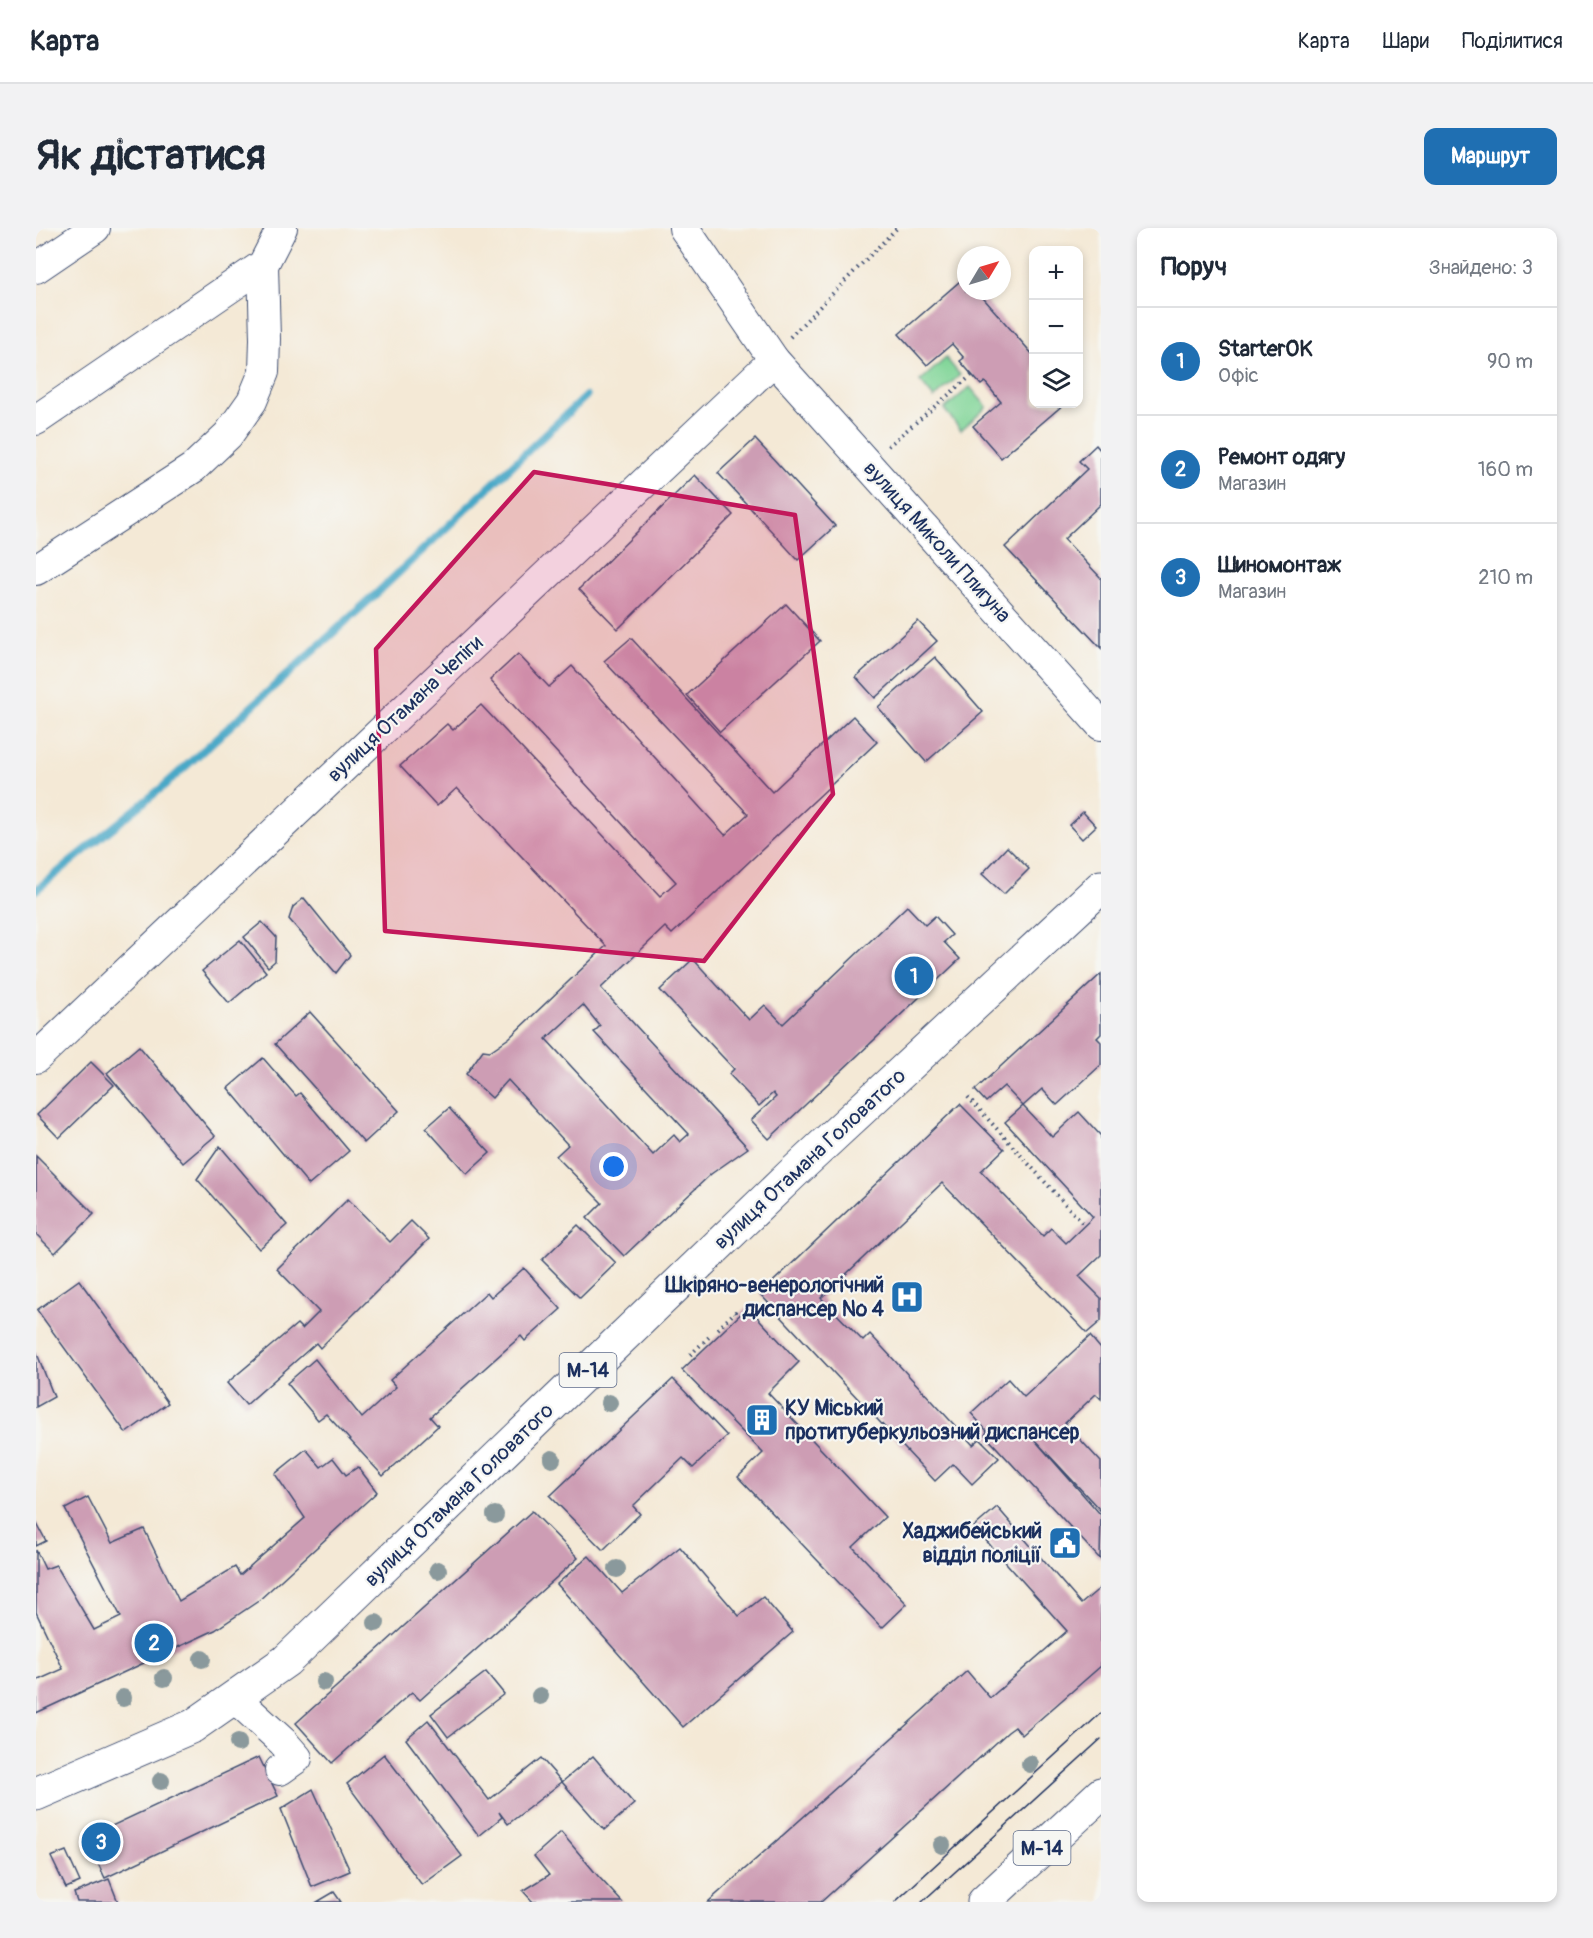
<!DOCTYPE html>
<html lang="uk">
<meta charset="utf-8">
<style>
:root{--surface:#fff;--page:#f2f2f3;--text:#1f2937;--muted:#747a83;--line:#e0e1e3;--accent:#1f6fb2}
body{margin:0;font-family:Pangolin,sans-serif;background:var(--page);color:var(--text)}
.controls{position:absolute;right:18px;top:18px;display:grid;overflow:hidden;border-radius:12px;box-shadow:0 3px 9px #0003}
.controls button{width:54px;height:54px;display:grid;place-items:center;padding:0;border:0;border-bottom:2px solid var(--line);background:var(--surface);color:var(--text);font:30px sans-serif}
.compass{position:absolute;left:921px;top:18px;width:54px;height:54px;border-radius:50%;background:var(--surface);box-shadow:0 3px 9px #0003;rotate:52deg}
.you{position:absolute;left:578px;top:939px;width:21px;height:21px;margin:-15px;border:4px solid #fff;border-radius:50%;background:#1a73e8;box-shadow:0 0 0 9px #1a73e833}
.badge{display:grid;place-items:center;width:39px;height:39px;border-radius:50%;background:var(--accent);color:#fff;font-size:20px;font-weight:700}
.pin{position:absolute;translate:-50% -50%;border:3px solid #fff;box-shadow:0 2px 6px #0006}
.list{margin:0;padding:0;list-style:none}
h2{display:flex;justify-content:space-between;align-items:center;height:78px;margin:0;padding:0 24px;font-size:26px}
h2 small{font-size:20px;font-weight:400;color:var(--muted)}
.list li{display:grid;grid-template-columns:39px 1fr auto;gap:18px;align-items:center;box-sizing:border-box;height:108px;padding:0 24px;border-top:2px solid var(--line)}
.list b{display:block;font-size:22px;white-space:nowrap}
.list p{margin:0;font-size:20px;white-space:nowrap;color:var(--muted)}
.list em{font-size:20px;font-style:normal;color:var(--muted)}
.icon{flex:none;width:33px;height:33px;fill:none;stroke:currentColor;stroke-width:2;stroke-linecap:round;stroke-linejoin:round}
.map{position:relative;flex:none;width:1065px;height:1674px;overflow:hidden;border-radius:12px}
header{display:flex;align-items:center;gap:36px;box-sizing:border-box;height:84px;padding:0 30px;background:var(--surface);border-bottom:2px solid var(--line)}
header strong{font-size:28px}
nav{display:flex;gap:33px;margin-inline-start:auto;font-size:21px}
.intro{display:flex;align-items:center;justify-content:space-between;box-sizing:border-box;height:144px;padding:0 36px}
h1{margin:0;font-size:42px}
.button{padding:15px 27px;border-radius:12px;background:var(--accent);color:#fff;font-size:21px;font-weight:700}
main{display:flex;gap:36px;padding:0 36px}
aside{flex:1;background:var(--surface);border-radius:12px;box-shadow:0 3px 9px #0003}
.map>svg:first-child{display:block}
</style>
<header>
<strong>Карта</strong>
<nav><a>Карта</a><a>Шари</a><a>Поділитися</a></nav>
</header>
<div class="intro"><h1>Як дістатися</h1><a class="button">Маршрут</a></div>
<main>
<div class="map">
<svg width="1065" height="1674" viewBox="0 0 1065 1674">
<rect width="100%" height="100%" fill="#f6f6f2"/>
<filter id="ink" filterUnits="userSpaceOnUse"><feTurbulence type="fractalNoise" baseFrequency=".0167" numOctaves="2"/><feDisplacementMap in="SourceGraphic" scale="12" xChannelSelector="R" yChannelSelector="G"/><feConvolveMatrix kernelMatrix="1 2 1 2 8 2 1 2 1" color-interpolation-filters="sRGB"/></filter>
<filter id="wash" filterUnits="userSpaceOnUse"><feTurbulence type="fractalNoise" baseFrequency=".008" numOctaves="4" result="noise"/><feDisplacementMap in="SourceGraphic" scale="24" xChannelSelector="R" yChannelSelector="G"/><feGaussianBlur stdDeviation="1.35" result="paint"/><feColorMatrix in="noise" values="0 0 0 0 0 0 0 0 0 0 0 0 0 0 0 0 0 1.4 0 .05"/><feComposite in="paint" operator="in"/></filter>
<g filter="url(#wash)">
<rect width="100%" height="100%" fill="#f4e9d6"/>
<!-- green -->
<g fill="#81d598" stroke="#4e827b" stroke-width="1.5">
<polygon points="910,130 924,147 898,170 884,153"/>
<polygon points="934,159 951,179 925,202 908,181"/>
</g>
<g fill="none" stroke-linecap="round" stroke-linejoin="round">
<!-- stream -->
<polyline stroke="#48a8c7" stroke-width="8" points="0,662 128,558 340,366 550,168"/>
</g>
<g id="blocks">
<!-- building -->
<g fill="#cd9db4" fill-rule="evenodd">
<polygon points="930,48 930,63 941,63 998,128 998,176 1028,176 965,230 937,198 965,174 949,154 945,157 924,133 928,130 916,116 891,137 863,106"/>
<polygon points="719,211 799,298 762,332 682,245"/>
<polygon points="1060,217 1065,223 1065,276 1028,311 1065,350 1065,420 969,319 1051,241 1043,233"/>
<polygon points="659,247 697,287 582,401 543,361"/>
<polygon points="750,376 784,413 684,504 651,467"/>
<polygon points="882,393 901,413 839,470 820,449"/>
<path d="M 595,410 L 736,564 L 817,488 L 841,514 L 636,706 L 629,699 L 565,760 L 712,920 L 675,946 L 588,1028 L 551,990 L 566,975 L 520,928 L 532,917 L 472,852 L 456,870 L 430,846 L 447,822 L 454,823 L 473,810 L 570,718 L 421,560 L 401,578 L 364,538 L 411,496 L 417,502 L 445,477 L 624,668 L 640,654 L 454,452 L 482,426 L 513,459 L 536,438 L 689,607 L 712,586 L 568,433 ZM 547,777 L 564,798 L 558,804 L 653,906 L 644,914 L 638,907 L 617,927 L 510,811 Z"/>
<polygon points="899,429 947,484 890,534 842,479"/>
<polygon points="1047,584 1060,598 1046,611 1033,597"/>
<polygon points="971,619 993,641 968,666 946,646"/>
<polygon points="268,670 314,727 300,745 253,691 257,679"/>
<polygon points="871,678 889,697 899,688 916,707 908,714 924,731 733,911 715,892 740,869 737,865 723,878 693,846 698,841 624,762 657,731 713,792 729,777 747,796"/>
<polygon points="226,694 240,709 239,733 232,739 208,709"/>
<polygon points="204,712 230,744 193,775 166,743"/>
<polygon points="1065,746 1065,806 1061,810 1065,814 1065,837 1021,877 1006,861 987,878 968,858 950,874 939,862"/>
<polygon points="274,784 363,883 328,915 239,816"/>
<polygon points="103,818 179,908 147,935 71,845"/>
<polygon points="227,830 260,868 264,865 313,923 273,957 192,860"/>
<polygon points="55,834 78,857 23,910 1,887"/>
<polygon points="924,876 968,921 945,943 1007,1008 1015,1000 1030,1015 1057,989 969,894 987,878 1016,909 1043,884 1065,908 1065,1027 1043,1048 1065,1070 1065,1093 1051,1105 906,955 785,1070 827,1113 834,1106 937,1217 944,1211 963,1230 936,1256 917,1236 899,1253 724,1066"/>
<polygon points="413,880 454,925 431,946 390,900"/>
<polygon points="184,918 251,997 223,1021 161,951"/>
<polygon points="0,928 58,986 19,1025 0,1006"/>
<polygon points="312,971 354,1014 375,993 393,1011 284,1120 280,1115 210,1177 191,1155 261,1096 266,1101 283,1084 241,1041"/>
<polygon points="542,997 580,1035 544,1070 506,1032"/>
<polygon points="488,1040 525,1081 489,1113 485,1108 394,1189 402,1198 347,1248 290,1186 282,1192 251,1155 279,1131 326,1190 360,1159 354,1152 451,1064 455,1069"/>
<polygon points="43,1052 132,1175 90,1205 1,1082"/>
<polygon points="712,1079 763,1134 732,1165 849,1289 817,1319 871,1376 846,1400 702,1249 727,1225 646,1142"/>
<polygon points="1054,1108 1065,1121 1065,1171 1060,1166 1029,1195 1065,1234 1065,1283 996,1209 1065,1287 1064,1331 949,1207 951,1203 935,1185 972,1151 988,1169"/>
<polygon points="0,1123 18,1169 0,1179"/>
<polygon points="637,1151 691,1208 657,1240 647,1230 597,1278 604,1286 567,1322 514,1268"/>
<polygon points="270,1221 285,1239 297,1230 310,1247 322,1239 341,1264 221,1374 179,1402 0,1485 0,1453 27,1441 0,1384 0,1322 9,1341 20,1337 58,1402 85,1389 29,1281 52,1269 76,1315 108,1301 143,1373 199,1339 204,1347 269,1290 239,1246"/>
<polygon points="961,1279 1045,1376 1065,1359 1065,1438 986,1507 979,1499 972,1504 785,1674 672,1674 931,1443 954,1470 1031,1403 938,1299"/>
<polygon points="496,1283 542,1330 384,1472 376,1464 296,1535 260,1495"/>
<polygon points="0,1294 10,1313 0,1318"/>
<polygon points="644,1319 703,1388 727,1369 757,1404 647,1499 521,1356 553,1328 586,1365"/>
<polygon points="450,1444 468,1466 412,1509 395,1486"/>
<polygon points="392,1492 453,1572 505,1530 526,1554 472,1596 463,1584 466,1589 443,1608 370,1511"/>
<polygon points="348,1526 426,1628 386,1657 311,1556"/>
<polygon points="557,1528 598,1576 568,1602 526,1554"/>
<polygon points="223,1529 242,1568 69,1650 50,1610"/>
<polygon points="277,1561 314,1643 276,1659 245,1581"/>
<polygon points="525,1604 562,1648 586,1674 497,1674 487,1663 513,1647 498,1628"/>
<polygon points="30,1623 44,1654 30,1660 15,1629"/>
<polygon points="73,1651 82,1674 41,1674 38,1665"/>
<polygon points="298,1664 305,1674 281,1674"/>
</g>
</g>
</g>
<g filter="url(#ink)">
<use href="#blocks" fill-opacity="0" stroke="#3c4b70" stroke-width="1.5"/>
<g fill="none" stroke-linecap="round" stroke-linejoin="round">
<defs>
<g id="minor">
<polyline points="648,0 738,132 1065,497"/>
<polyline points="0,40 59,0"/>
<polyline points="0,192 227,37 246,0"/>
<polyline points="0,342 157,240 192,207 216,173 228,144 229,111 227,37"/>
<polyline points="0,830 738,132"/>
<polyline points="199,1470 247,1514 261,1530 244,1542"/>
</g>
<g id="major">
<polyline points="0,1566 157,1498 250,1433 755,947 1065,659"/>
<polyline points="948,1674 1065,1566"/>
</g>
</defs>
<!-- minor casing -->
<use href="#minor" stroke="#3c4b70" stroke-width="32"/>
<!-- major casing -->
<use href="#major" stroke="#3c4b70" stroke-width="35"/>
<!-- path -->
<g stroke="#3c4b70" stroke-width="4" stroke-dasharray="1.5 4.5" stroke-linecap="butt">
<polyline points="754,109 861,0"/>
<polyline points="852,218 936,147"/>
<polyline points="932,869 1048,997"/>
<polyline points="682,1101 699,1084 702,1089"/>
<polyline points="658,1131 654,1127 673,1109"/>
</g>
<!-- minor -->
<use href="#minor" stroke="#fff" stroke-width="30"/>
<!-- major -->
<use href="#major" stroke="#fff" stroke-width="33"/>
<!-- tram -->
<g stroke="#1b2f5e" stroke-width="1.5">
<polyline points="859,1674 1065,1485"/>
<polyline points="886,1674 1065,1511"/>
</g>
</g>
<!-- trees -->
<g fill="#8a999c">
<circle cx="573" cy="1175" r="9"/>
<circle cx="516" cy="1231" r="9"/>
<circle cx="459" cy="1287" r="9"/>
<circle cx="581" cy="1341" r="9"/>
<circle cx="402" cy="1342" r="9"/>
<circle cx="340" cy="1395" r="9"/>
<circle cx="166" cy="1431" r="9"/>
<circle cx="128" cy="1450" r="9"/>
<circle cx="288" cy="1454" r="9"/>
<circle cx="504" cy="1468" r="9"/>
<circle cx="87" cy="1470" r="9"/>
<circle cx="202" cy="1515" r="9"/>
<circle cx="994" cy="1536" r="9"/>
<circle cx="125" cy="1553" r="9"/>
<circle cx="906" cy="1617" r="9"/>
</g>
</g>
<!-- marked area -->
<path fill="#c2185b" fill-opacity="0.2" stroke="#c2185b" stroke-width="4.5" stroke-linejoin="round" d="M 498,244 L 759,287 L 797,566 L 668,733 L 349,703 L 340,421 Z"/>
<!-- icons -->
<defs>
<symbol id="hospital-square" viewBox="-11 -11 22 22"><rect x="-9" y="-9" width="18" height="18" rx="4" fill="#1f6fb2" stroke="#f6f6f2"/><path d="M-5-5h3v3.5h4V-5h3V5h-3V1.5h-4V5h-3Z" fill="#fff"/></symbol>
<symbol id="building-square" viewBox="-11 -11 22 22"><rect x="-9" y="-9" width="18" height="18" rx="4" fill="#1f6fb2" stroke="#f6f6f2"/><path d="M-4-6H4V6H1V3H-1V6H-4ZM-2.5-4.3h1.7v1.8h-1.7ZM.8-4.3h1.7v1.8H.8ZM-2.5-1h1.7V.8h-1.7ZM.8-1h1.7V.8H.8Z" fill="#fff"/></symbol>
<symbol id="civic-square" viewBox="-11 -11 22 22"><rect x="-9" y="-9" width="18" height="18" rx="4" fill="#1f6fb2" stroke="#f6f6f2"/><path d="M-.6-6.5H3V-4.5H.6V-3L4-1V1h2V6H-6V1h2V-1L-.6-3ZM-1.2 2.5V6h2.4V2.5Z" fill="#fff"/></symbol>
</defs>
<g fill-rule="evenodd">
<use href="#hospital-square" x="852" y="1050" width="38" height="38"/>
<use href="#building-square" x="707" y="1173" width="38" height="38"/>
<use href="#civic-square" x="1010" y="1296" width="38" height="38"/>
</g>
<g text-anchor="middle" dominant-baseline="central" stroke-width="4.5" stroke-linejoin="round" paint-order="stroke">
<!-- shield labels -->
<g fill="#f6f6f2" stroke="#5d6b8a" stroke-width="1.5">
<rect x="523.5" y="1125" width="57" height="34" rx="4.5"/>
<rect x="977.5" y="1603" width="57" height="34" rx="4.5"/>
</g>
<g font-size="20" font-weight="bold" fill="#1b2f5e">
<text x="552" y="1142">М-14</text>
<text x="1006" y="1620">М-14</text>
</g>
<!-- street labels -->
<g font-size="21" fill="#1b2f5e" stroke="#f6f6f2">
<text transform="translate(901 314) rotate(48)">вулиця Миколи Плигуна</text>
<text transform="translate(369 481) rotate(-43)">вулиця Отамана Чепіги</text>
<text transform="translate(774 931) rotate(-43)">вулиця Отамана Головатого</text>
<text transform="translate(423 1267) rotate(-44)">вулиця Отамана Головатого</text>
</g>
<!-- poi labels -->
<g font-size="21" font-weight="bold" fill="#1b2f5e" stroke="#f6f6f2" text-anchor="end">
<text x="848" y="1057">Шкіряно-венерологічний<tspan x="848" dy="24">диспансер № 4</tspan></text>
<text x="749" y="1180" text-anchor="start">КУ Міський<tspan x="749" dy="24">протитуберкульозний диспансер</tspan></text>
<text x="1006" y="1303">Хаджибейський<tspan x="1006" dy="24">відділ поліції</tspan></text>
</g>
</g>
</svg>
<div class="controls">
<button>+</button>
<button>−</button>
<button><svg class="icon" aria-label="layers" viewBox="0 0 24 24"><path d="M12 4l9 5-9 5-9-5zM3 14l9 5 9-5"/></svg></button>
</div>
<svg class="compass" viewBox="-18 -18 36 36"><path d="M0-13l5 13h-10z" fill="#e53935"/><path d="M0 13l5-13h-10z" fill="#747a83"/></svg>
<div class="you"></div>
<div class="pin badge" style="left:878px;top:748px">1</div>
<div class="pin badge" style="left:118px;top:1415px">2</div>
<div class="pin badge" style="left:65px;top:1614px">3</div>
</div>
<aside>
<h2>Поруч<small>Знайдено: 3</small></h2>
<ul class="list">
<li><span class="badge">1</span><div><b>StarterOK</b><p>Офіс</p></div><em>90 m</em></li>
<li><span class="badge">2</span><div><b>Ремонт одягу</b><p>Магазин</p></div><em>160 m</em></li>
<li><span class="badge">3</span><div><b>Шиномонтаж</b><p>Магазин</p></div><em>210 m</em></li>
</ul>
</aside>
</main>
